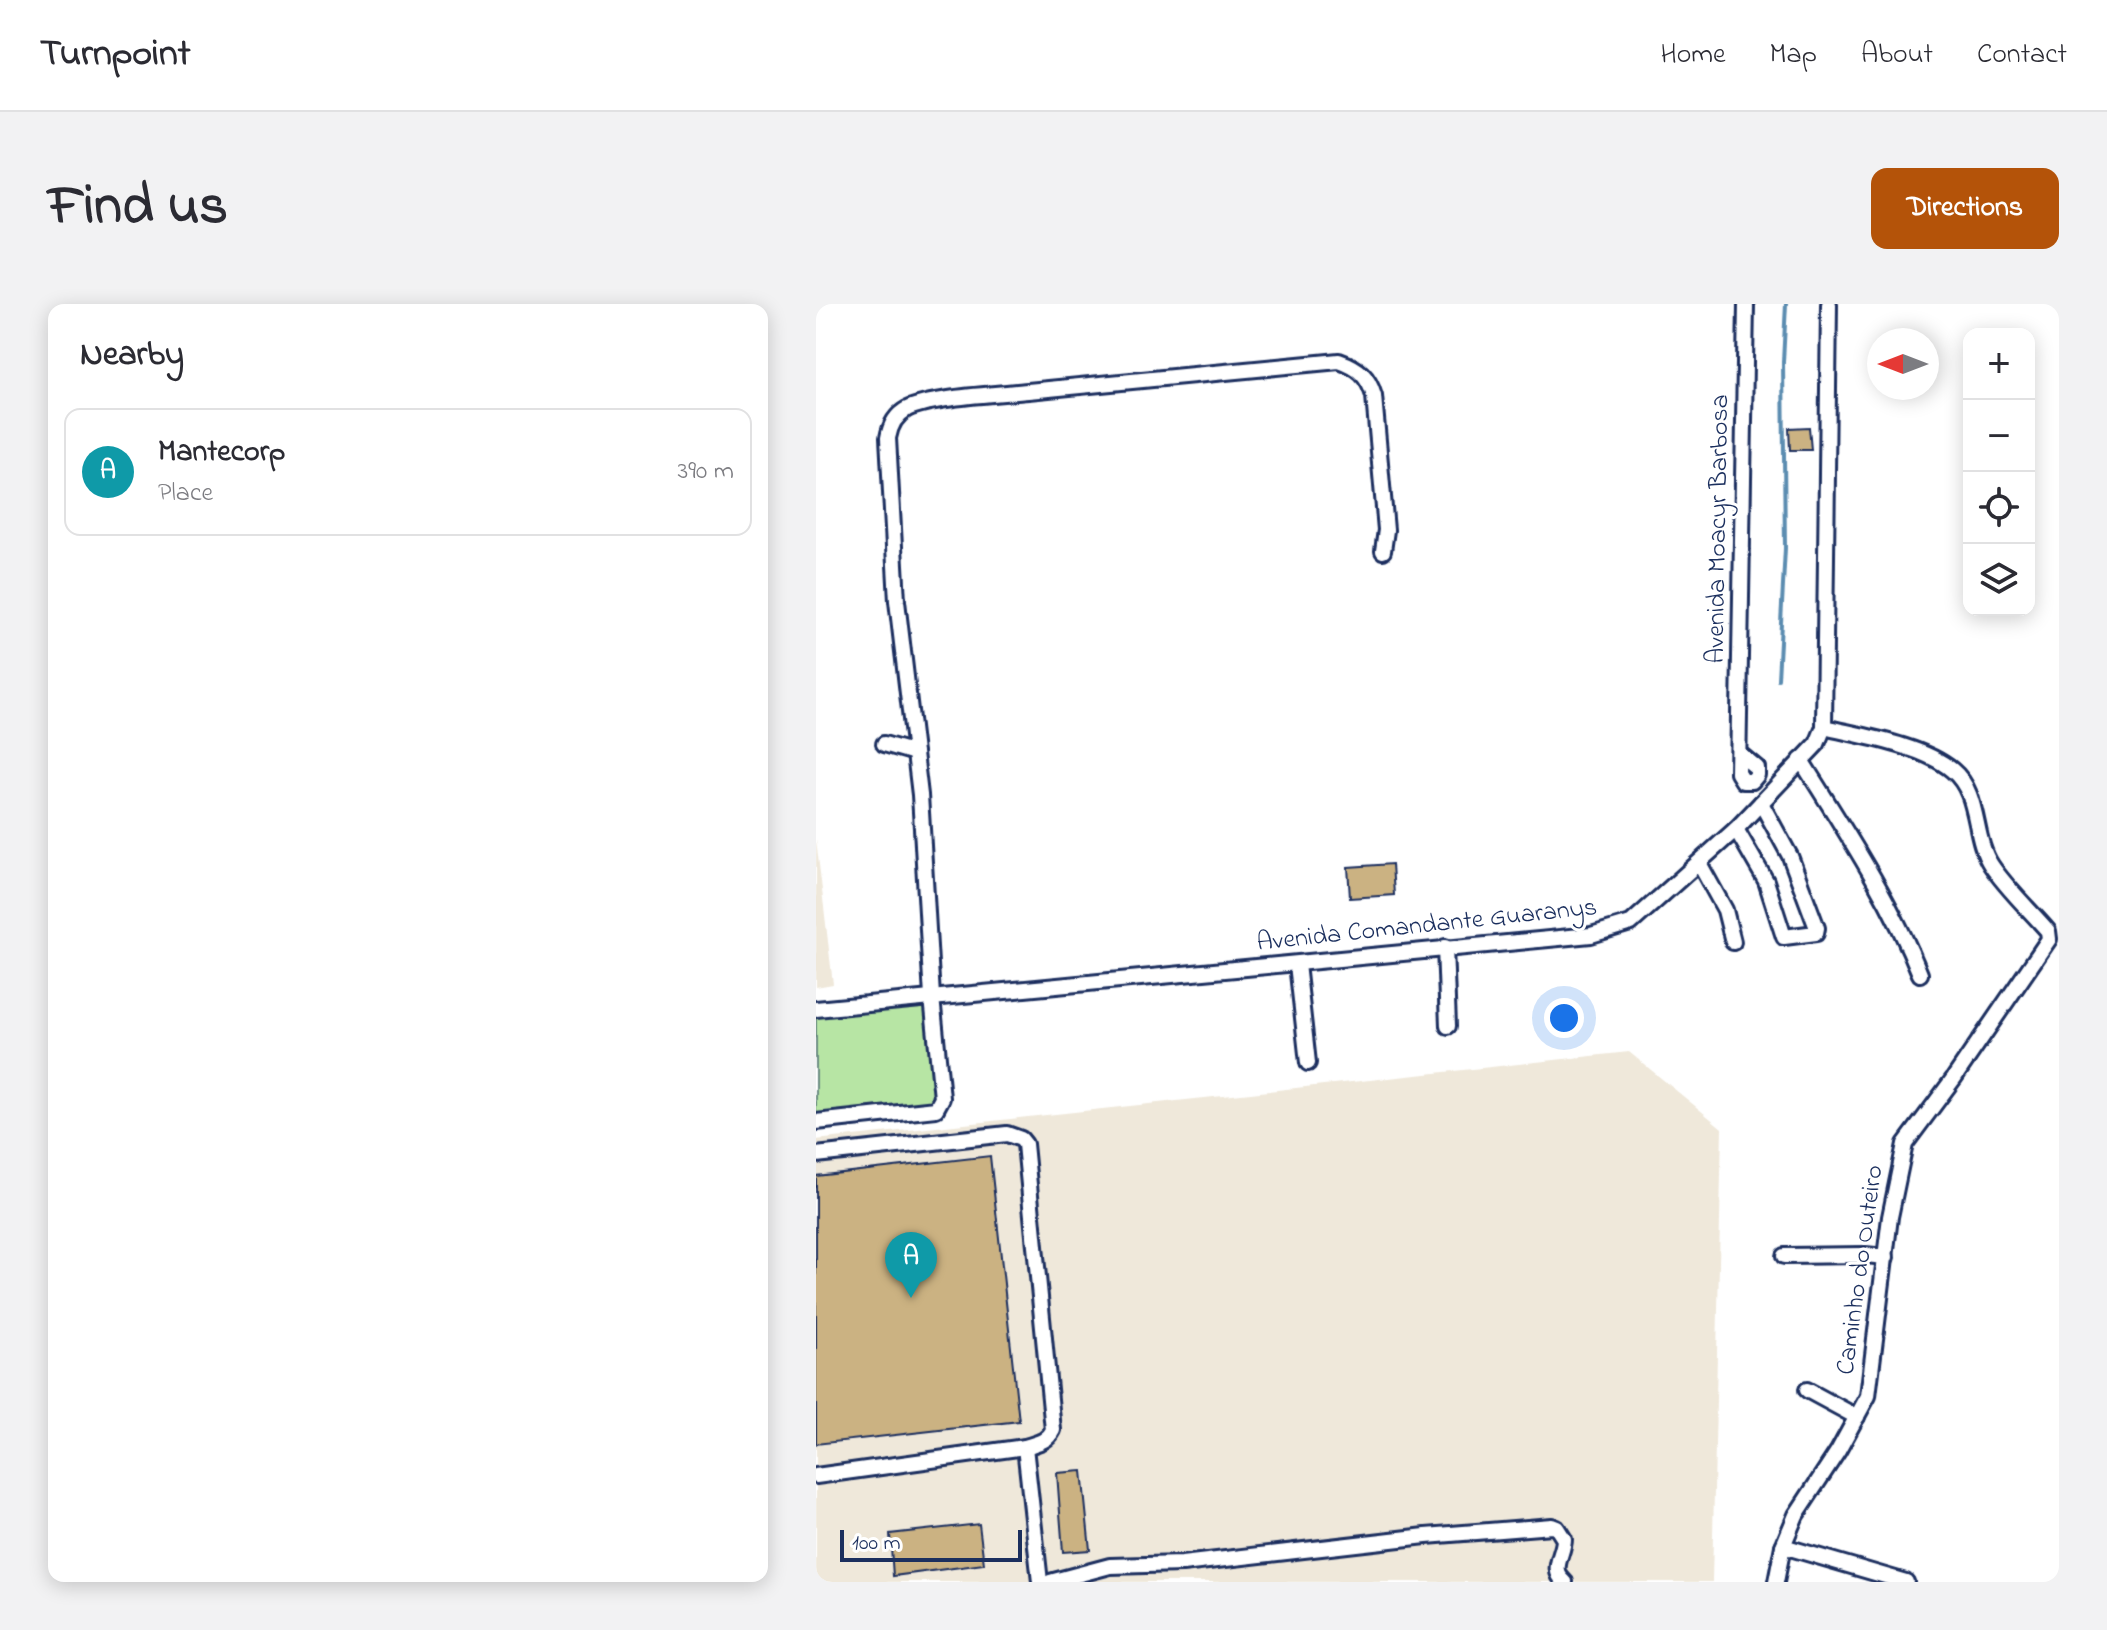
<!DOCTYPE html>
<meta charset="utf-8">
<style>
:root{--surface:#fff;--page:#f2f2f3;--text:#2b2b33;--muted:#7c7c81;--line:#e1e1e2;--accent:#b45309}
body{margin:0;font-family:"Indie Flower",sans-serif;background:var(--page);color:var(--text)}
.controls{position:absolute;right:24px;top:24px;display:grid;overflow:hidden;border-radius:16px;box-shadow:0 4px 20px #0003}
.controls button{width:72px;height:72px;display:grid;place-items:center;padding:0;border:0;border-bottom:2px solid var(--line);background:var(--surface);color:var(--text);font:40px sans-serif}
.compass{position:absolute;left:1051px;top:24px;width:72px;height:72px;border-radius:50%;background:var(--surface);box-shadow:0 4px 20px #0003;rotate:270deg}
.scale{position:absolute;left:24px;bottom:20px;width:182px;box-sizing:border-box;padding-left:8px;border:4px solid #1b2f5e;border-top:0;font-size:22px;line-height:28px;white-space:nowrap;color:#1b2f5e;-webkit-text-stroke:6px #fff;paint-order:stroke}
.you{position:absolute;left:748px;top:714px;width:28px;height:28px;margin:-20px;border:6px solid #fff;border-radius:50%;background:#1a73e8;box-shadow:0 0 0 12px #1a73e833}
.badge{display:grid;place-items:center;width:52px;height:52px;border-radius:50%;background:var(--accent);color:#fff;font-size:26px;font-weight:700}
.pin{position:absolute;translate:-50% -66px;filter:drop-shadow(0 2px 4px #0008)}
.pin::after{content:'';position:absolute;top:42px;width:28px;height:24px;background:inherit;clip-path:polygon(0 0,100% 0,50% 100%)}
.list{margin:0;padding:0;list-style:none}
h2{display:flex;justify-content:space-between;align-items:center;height:104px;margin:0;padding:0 32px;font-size:34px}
h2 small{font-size:26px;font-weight:400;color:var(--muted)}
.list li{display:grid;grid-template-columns:52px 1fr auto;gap:24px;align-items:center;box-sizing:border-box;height:128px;margin:0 16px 16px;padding:0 16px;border:2px solid var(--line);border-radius:16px}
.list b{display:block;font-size:30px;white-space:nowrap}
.list p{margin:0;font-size:26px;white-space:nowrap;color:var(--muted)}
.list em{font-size:26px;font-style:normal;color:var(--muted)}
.icon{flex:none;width:44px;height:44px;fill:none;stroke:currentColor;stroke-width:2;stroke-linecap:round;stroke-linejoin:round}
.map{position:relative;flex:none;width:1243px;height:1278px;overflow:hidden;border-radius:16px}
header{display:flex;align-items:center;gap:48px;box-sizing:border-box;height:112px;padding:0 40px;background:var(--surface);border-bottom:2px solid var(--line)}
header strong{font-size:38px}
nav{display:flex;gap:44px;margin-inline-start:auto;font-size:28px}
.intro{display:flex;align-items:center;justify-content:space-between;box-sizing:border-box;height:192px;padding:0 48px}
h1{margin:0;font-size:56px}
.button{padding:20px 36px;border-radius:16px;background:var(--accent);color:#fff;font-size:28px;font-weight:700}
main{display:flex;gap:48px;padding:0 48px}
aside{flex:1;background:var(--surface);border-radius:16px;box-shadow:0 4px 20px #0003}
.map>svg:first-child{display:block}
</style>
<header>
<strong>Turnpoint</strong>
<nav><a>Home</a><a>Map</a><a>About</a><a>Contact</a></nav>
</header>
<div class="intro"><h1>Find us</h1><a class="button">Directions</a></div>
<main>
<aside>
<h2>Nearby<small></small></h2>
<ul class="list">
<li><span class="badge" style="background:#0f9aa8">A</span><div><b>Mantecorp</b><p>Place</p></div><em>390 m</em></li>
</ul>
</aside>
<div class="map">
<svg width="1243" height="1278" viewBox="0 0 1243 1278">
<rect width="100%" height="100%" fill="#fff"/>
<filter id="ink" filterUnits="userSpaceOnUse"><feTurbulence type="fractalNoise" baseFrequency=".0125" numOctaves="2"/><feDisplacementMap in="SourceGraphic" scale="16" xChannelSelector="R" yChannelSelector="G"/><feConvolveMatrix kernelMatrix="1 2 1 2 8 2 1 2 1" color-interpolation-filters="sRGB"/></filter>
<g filter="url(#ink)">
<!-- built -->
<g fill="#efe8da">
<polygon points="0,535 17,680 0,683"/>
<polygon points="813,748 906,824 896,1278 0,1278 0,836"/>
</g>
<!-- green -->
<polygon fill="#b7e5a4" stroke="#698a81" stroke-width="2" points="115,694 123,781 112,803 0,814 0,709"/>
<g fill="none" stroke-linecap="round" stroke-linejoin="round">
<!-- stream -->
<polyline stroke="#5c8db1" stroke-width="4" points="962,375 969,244 967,58 970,0"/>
</g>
<!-- building -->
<g fill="#cbb282" stroke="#1b2f5e" stroke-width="2">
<polygon points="993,123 995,146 974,146 973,124"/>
<polygon points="576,560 578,591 534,594 532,563"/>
<polygon points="174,852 203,1117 0,1140 0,872"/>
<polygon points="266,1167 274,1246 247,1248 241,1169"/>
<polygon points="163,1220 168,1260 77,1272 74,1230"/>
</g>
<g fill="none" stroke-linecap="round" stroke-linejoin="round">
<defs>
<g id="minor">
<polyline points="68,440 99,449"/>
<polyline points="924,450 941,464 941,471 936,477 927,477 922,469 930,0"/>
<path d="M 985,456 C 1028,525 1074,594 1104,670"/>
<polyline points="920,525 950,577 968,633 1000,629 1001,624 974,552 945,499"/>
<polyline points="883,559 909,606 917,638"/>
<polyline points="629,643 632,722"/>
<polyline points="481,660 492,759"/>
<polyline points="0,705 775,631 815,619 920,525 1001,440 1008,423 1013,0"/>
<path d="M 0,818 L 120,805 L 126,794 L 116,693 L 104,491 L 81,297 L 72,134 C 74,122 80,111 91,105 C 116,93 183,90 212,87 C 316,76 420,66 523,57 C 543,64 552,72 558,92 L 570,226 L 567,247"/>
<path d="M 0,851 L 191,830 L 205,835 L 209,840 L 237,1126 C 231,1138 221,1139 209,1143 L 0,1172"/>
<polyline points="968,952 1049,951 1070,953"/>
<polyline points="991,1086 1041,1113"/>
<polyline points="209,1143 224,1278"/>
<polyline points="967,1242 1090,1278"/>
<path d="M 234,1278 L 294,1262 L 366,1260 L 610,1232 L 736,1222 L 741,1224 L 748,1235 C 748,1250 733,1266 749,1278"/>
<path d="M 960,1278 L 967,1242 L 980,1211 L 1022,1147 L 1052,1092 L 1074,913 L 1089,840 L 1138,774 L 1233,635 L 1232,627 C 1213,605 1191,585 1175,561 C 1156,532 1165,490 1136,466 C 1106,441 1045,432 1008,423"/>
</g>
</defs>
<!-- minor casing -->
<use href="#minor" stroke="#1b2f5e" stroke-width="20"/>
<!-- minor -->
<use href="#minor" stroke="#fff" stroke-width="14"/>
</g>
</g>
<g text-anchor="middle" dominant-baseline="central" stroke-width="6" stroke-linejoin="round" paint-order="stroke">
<!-- street labels -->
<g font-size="26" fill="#1b2f5e" stroke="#fff">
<text transform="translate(903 225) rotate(-89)">Avenida Moacyr Barbosa</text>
<text transform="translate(611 622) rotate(-6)">Avenida Comandante Guaranys</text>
<text transform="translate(1045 966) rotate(-82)">Caminho do Outeiro</text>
</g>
</g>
</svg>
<div class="controls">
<button>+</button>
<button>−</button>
<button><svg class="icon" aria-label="locate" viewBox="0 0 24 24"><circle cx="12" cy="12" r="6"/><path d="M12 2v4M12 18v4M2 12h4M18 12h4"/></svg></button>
<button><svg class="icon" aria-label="layers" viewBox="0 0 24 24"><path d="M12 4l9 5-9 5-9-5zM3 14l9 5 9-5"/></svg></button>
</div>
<svg class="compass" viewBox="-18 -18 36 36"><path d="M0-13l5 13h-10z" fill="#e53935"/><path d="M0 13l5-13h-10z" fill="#7c7c81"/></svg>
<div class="scale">100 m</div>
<div class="you"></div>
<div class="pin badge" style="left:95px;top:994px;background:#0f9aa8">A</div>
</div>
</main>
